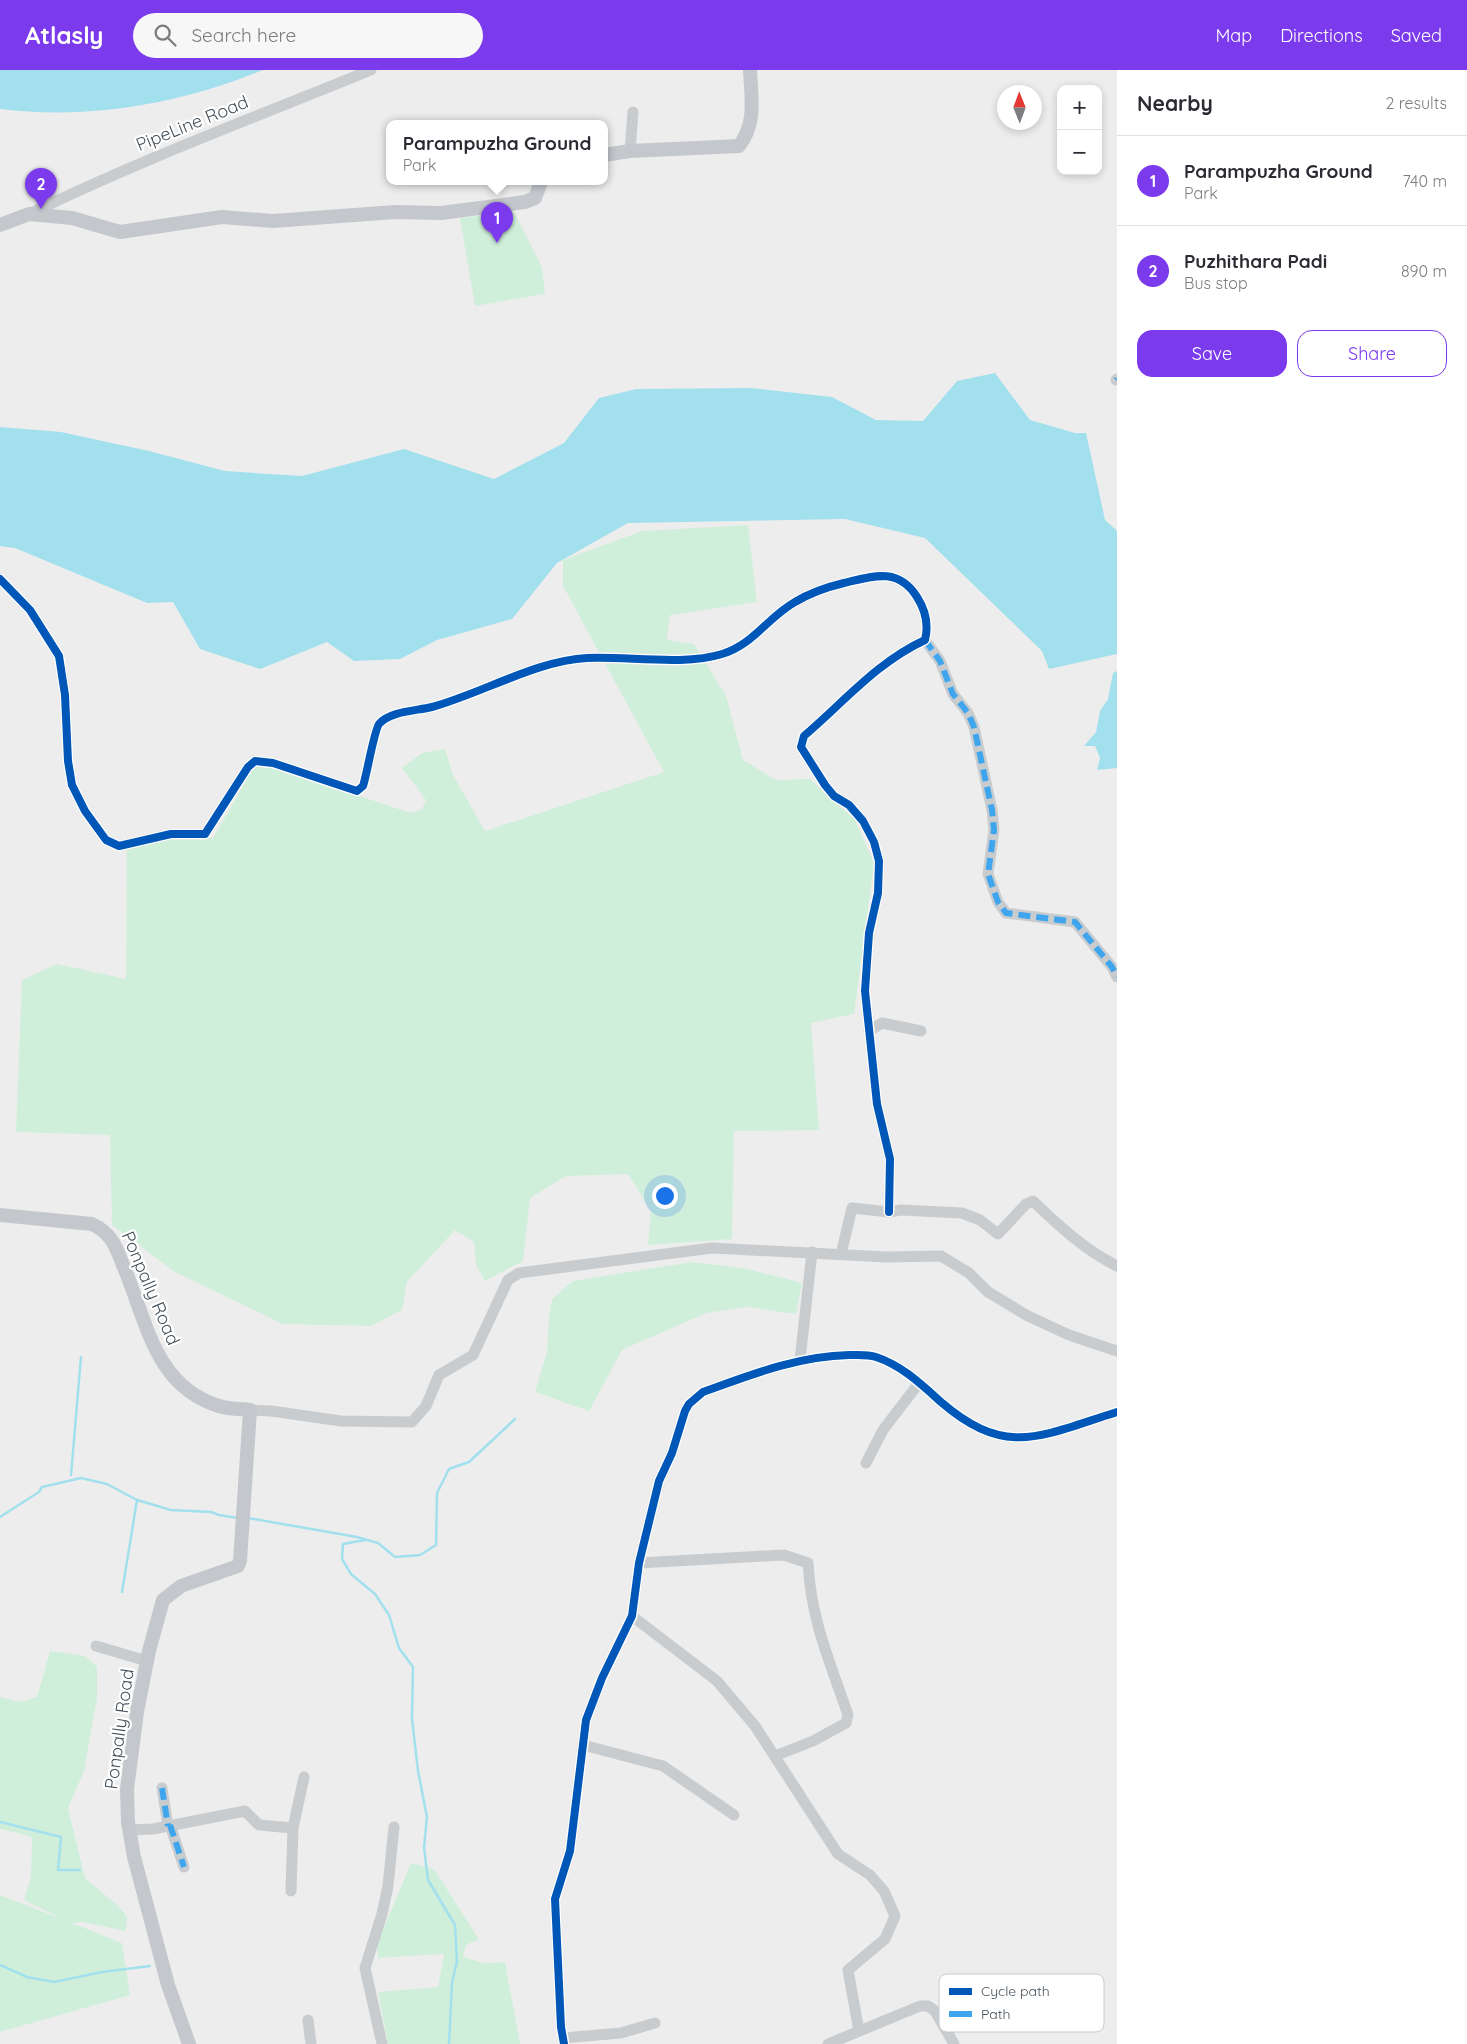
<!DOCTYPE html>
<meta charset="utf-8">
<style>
:root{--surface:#fff;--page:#f7f7f7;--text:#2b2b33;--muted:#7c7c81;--line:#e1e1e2;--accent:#7c3aed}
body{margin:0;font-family:Quicksand,sans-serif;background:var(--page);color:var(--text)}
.controls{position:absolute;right:15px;top:15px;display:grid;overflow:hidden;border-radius:10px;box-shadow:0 2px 8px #0003}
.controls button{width:45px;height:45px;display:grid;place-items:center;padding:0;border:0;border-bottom:1px solid var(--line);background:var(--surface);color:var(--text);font:25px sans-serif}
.compass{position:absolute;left:997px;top:15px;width:45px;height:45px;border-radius:50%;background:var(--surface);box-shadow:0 2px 8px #0003;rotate:359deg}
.you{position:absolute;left:664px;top:1125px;width:18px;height:18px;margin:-12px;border:4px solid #fff;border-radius:50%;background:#1a73e8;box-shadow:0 0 0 8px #1a73e833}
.badge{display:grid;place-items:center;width:32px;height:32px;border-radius:50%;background:var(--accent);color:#fff;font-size:16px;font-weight:700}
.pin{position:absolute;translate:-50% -41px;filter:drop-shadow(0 1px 2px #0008)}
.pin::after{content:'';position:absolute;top:26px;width:18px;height:15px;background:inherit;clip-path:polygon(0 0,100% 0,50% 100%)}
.popup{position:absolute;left:386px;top:50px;width:222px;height:65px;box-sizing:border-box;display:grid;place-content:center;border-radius:10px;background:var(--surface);filter:drop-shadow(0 1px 4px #0005);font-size:16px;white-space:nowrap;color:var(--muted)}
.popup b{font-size:19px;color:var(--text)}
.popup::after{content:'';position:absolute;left:50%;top:100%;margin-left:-10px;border:10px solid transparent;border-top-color:var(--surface)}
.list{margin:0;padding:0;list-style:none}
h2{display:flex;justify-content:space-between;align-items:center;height:65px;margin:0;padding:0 20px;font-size:21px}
h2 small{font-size:16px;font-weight:400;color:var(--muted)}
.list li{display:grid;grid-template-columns:32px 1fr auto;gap:15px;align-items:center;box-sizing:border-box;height:90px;padding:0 20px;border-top:1px solid var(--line)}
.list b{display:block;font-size:19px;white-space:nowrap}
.list p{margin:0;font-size:16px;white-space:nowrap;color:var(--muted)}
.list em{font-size:16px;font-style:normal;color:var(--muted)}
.actions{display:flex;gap:10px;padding:15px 20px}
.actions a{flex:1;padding:11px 0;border:1px solid var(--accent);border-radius:15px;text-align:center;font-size:18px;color:var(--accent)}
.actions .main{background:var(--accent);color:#fff}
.icon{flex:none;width:28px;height:28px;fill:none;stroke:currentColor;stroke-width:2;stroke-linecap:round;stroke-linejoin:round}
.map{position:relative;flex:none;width:1117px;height:1974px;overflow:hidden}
header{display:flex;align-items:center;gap:30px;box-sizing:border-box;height:70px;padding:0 25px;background:var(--accent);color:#fff}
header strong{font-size:24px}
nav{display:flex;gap:28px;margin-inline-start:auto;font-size:18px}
.search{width:350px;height:45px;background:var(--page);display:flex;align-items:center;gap:12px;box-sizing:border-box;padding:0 18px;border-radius:28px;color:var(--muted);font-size:19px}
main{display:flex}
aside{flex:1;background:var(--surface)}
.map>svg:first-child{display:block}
</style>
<header>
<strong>Atlasly</strong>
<div class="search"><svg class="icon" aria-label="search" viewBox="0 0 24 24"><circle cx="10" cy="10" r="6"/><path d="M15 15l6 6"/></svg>Search here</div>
<nav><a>Map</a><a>Directions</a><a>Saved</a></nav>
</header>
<main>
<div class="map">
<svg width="1117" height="1974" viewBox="0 0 1117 1974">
<rect width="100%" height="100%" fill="#eeeded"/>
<!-- green -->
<g fill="#d0efdb">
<polygon points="514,142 542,197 545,224 475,236 460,148"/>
<polygon points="748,455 757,532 670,545 667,570 694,574 726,626 743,690 776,710 810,709 855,750 874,793 854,944 811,953 819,1060 734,1061 732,1169 648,1175 651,1141 628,1104 566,1106 530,1128 523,1191 485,1211 476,1195 474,1172 455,1160 407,1212 402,1240 371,1256 283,1254 175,1202 112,1155 110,1065 16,1062 22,910 57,894 126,909 127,769 213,768 257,692 411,743 422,739 426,730 402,698 422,683 445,679 453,705 485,761 664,702 563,516 563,490 642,461"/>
<polygon points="692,1192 743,1198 802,1213 796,1244 746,1237 706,1243 622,1280 589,1341 535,1322 547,1282 549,1245 552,1229 573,1211"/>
<polygon points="50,1581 85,1586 97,1597 97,1628 84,1701 68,1738 85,1808 116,1834 127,1846 126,1861 82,1852 72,1853 122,1873 130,1925 0,1962 0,1825 62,1849 24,1830 31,1807 32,1767 0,1759 0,1627 20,1632 37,1627"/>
<polygon points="411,1793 434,1799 479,1869 466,1875 463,1887 485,1893 505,1892 520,1974 388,1974 378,1922 438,1917 444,1884 378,1888 377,1874"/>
</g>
<!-- water -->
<g fill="#a2e0ee">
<path d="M 0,0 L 263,0 C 181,34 89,50 0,39 Z"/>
<polygon points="995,303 1030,350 1075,363 1086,363 1105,450 1117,461 1117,584 1049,599 1042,581 925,468 845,449 628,453 557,493 512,549 437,570 400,589 354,591 327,572 260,599 200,579 173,532 147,533 15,478 0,476 0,357 61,362 149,381 225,401 302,406 404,379 494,409 564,373 599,328 636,319 750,318 832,327 876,350 923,351 957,311"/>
<polygon points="1117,601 1117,698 1097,700 1100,688 1095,676 1084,676 1096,662 1100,641 1108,629 1113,603"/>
</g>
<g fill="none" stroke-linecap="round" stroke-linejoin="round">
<!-- stream -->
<g stroke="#a2e0ee" stroke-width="2.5">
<polyline points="71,1405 81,1287"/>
<polyline points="0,1447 39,1422 42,1417 81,1408 107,1414 137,1430 171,1440 211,1442 219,1445 238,1448"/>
<polyline points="248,1448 357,1467 378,1473 395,1487 420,1485 436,1475 437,1423 449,1399 469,1392 515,1349"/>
<polyline points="365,1470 343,1474 342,1489 351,1504 375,1524 389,1545 399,1578 413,1597 412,1649 418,1701 427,1747 424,1777 428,1810 455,1855 457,1891 452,1913 449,1974"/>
<polyline points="122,1522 137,1430"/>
<polyline points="0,1752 61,1767 58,1800 80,1800"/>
<polyline points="0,1895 27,1907 54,1912 102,1902 150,1896"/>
</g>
<!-- minor -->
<g stroke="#c9cccf" stroke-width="11">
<polyline points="630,81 633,42"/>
<path d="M 29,144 C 140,90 256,47 371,0"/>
<polyline points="1116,310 1117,309"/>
<path d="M 0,509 L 30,540 L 59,586 L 65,625 L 68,691 L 72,715 L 85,741 L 106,770 L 119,776 L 171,764 L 205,764 L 248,697 L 255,691 L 273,693 L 357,721 L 363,716 C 367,704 374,661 379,654 C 390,641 416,641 432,637 C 480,624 538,590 587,588 C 627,586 684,596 722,584 C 753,575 768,547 795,532 C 810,523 827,517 844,513 C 873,506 898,497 917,527 C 926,541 929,554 925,570 C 877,592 843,633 804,666 L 801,677 L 825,715 L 834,726 L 849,735 L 863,751 L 874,772 L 879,791 L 878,823 L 869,863 L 865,921 L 877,1034 L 890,1089 L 889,1142"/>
<polyline points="925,570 940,591 953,624 968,643 974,657 992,740 994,760 988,804 998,832 1006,843 1075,852 1112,897 1117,907"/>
<polyline points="869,961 882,953 921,961"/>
<path d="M 841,1184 L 852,1138 L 889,1142 L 901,1140 L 962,1143 L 980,1150 L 998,1164 L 1026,1134 L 1033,1131 C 1059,1156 1085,1180 1117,1196"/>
<polyline points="800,1290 812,1182"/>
<polyline points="250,1340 271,1341 341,1351 412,1352 426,1336 439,1305 473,1285 508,1210 519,1203 712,1178 886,1187 941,1186 969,1203 988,1222 1028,1246 1069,1265 1117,1281"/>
<polyline points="866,1393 883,1360 919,1313"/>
<path d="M 639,1493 L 784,1485 L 808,1493 C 811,1550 830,1592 848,1645 L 846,1653 L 813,1671 L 775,1686"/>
<polyline points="632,1546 717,1611 755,1656 838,1784 870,1805 884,1821 895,1846 885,1869 848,1900 859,1961"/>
<polyline points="96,1576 147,1591"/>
<polyline points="583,1675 663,1696 734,1745"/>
<polyline points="162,1718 168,1756"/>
<polyline points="170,1755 184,1797"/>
<polyline points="130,1760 153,1759 245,1741 259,1755 293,1758"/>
<polyline points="291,1821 293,1758 304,1707"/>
<polyline points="308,1950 311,1974"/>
<polyline points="563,1968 621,1963 655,1953"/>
<polyline points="382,1974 365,1898 382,1844 388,1816 394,1757"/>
<path d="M 564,1974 L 561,1957 L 555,1829 L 570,1781 L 586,1650 L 602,1608 L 632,1546 L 639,1493 L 659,1411 L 672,1383 L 685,1341 L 689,1334 L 703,1322 C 750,1305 798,1286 849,1285 C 858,1285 867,1284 876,1287 C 901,1295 921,1314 941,1332 C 1007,1389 1043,1365 1117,1342"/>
<polyline points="828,1974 920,1936 928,1936 935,1941 954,1974"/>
</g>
<!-- major -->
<g stroke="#c4c8cd" stroke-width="14">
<path d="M 604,85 L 630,81 L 739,76 C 757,53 751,27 750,0"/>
<polyline points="0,155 29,144 72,148 120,162 222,147 273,151 395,142 441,143 525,132 535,128 541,112"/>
<path d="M 0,1145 L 92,1154 C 111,1163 116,1176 123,1195 C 147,1251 154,1316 219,1336 C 229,1339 240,1339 250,1340 L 240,1491 L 238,1496 L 181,1516 L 163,1530 L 149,1581 L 137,1642 L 127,1719 L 128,1752 L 134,1787 L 168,1915 L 189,1974"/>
</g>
<!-- quiet -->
<g stroke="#3fa5ed" stroke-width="6" stroke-dasharray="12 6" stroke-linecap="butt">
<polyline points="1116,310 1117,309"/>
<polyline points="925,570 940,591 953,624 968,643 974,657 992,740 994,760 988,804 998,832 1006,843 1075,852 1112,897 1117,907"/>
<polyline points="162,1718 168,1756"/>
<polyline points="170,1755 184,1797"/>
</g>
<defs>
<g id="cycleway">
<path d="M 0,509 L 30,540 L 59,586 L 65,625 L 68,691 L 72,715 L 85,741 L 106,770 L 119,776 L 171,764 L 205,764 L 248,697 L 255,691 L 273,693 L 357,721 L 363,716 C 367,704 374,661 379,654 C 390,641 416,641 432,637 C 480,624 538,590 587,588 C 627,586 684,596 722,584 C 753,575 768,547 795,532 C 810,523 827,517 844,513 C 873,506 898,497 917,527 C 926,541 929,554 925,570 C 877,592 843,633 804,666 L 801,677 L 825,715 L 834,726 L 849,735 L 863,751 L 874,772 L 879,791 L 878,823 L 869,863 L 865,921 L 877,1034 L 890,1089 L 889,1142"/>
<path d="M 564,1974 L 561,1957 L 555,1829 L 570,1781 L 586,1650 L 602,1608 L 632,1546 L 639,1493 L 659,1411 L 672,1383 L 685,1341 L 689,1334 L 703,1322 C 750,1305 798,1286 849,1285 C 858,1285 867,1284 876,1287 C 901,1295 921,1314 941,1332 C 1007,1389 1043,1365 1117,1342"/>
</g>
</defs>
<!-- cycleway casing -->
<use href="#cycleway" stroke="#fff" stroke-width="11"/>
<!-- cycleway -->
<use href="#cycleway" stroke="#0057b8" stroke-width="8"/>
</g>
<g text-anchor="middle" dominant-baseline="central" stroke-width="4.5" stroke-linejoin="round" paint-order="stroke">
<!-- street labels -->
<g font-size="18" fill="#44505a" stroke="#fff">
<text transform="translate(192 53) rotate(-22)">PipeLine Road</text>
<text transform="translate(151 1218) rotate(67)">Ponpally Road</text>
<text transform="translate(119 1659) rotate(-82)">Ponpally Road</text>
</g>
</g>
<!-- legend -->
<rect x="939" y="1904" width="165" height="58" rx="8" fill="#fff" stroke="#c7cace" stroke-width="1"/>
<rect x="949" y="1918" width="23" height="7" fill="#0057b8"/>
<rect x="949" y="1941" width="23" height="6" fill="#3fa5ed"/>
<g font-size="14" fill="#44505a">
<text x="981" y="1926">Cycle path</text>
<text x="981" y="1949">Path</text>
</g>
</svg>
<div class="controls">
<button>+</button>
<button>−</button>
</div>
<svg class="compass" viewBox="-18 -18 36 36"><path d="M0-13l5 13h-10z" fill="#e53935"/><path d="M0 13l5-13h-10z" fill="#7c7c81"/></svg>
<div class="you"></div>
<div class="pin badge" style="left:497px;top:173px">1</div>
<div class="popup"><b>Parampuzha Ground</b>Park</div>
<div class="pin badge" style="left:41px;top:139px">2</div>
</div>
<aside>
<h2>Nearby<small>2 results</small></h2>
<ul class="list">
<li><span class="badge">1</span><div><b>Parampuzha Ground</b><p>Park</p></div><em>740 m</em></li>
<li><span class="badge">2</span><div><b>Puzhithara Padi</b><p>Bus stop</p></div><em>890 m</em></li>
</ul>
<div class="actions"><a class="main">Save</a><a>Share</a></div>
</aside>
</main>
